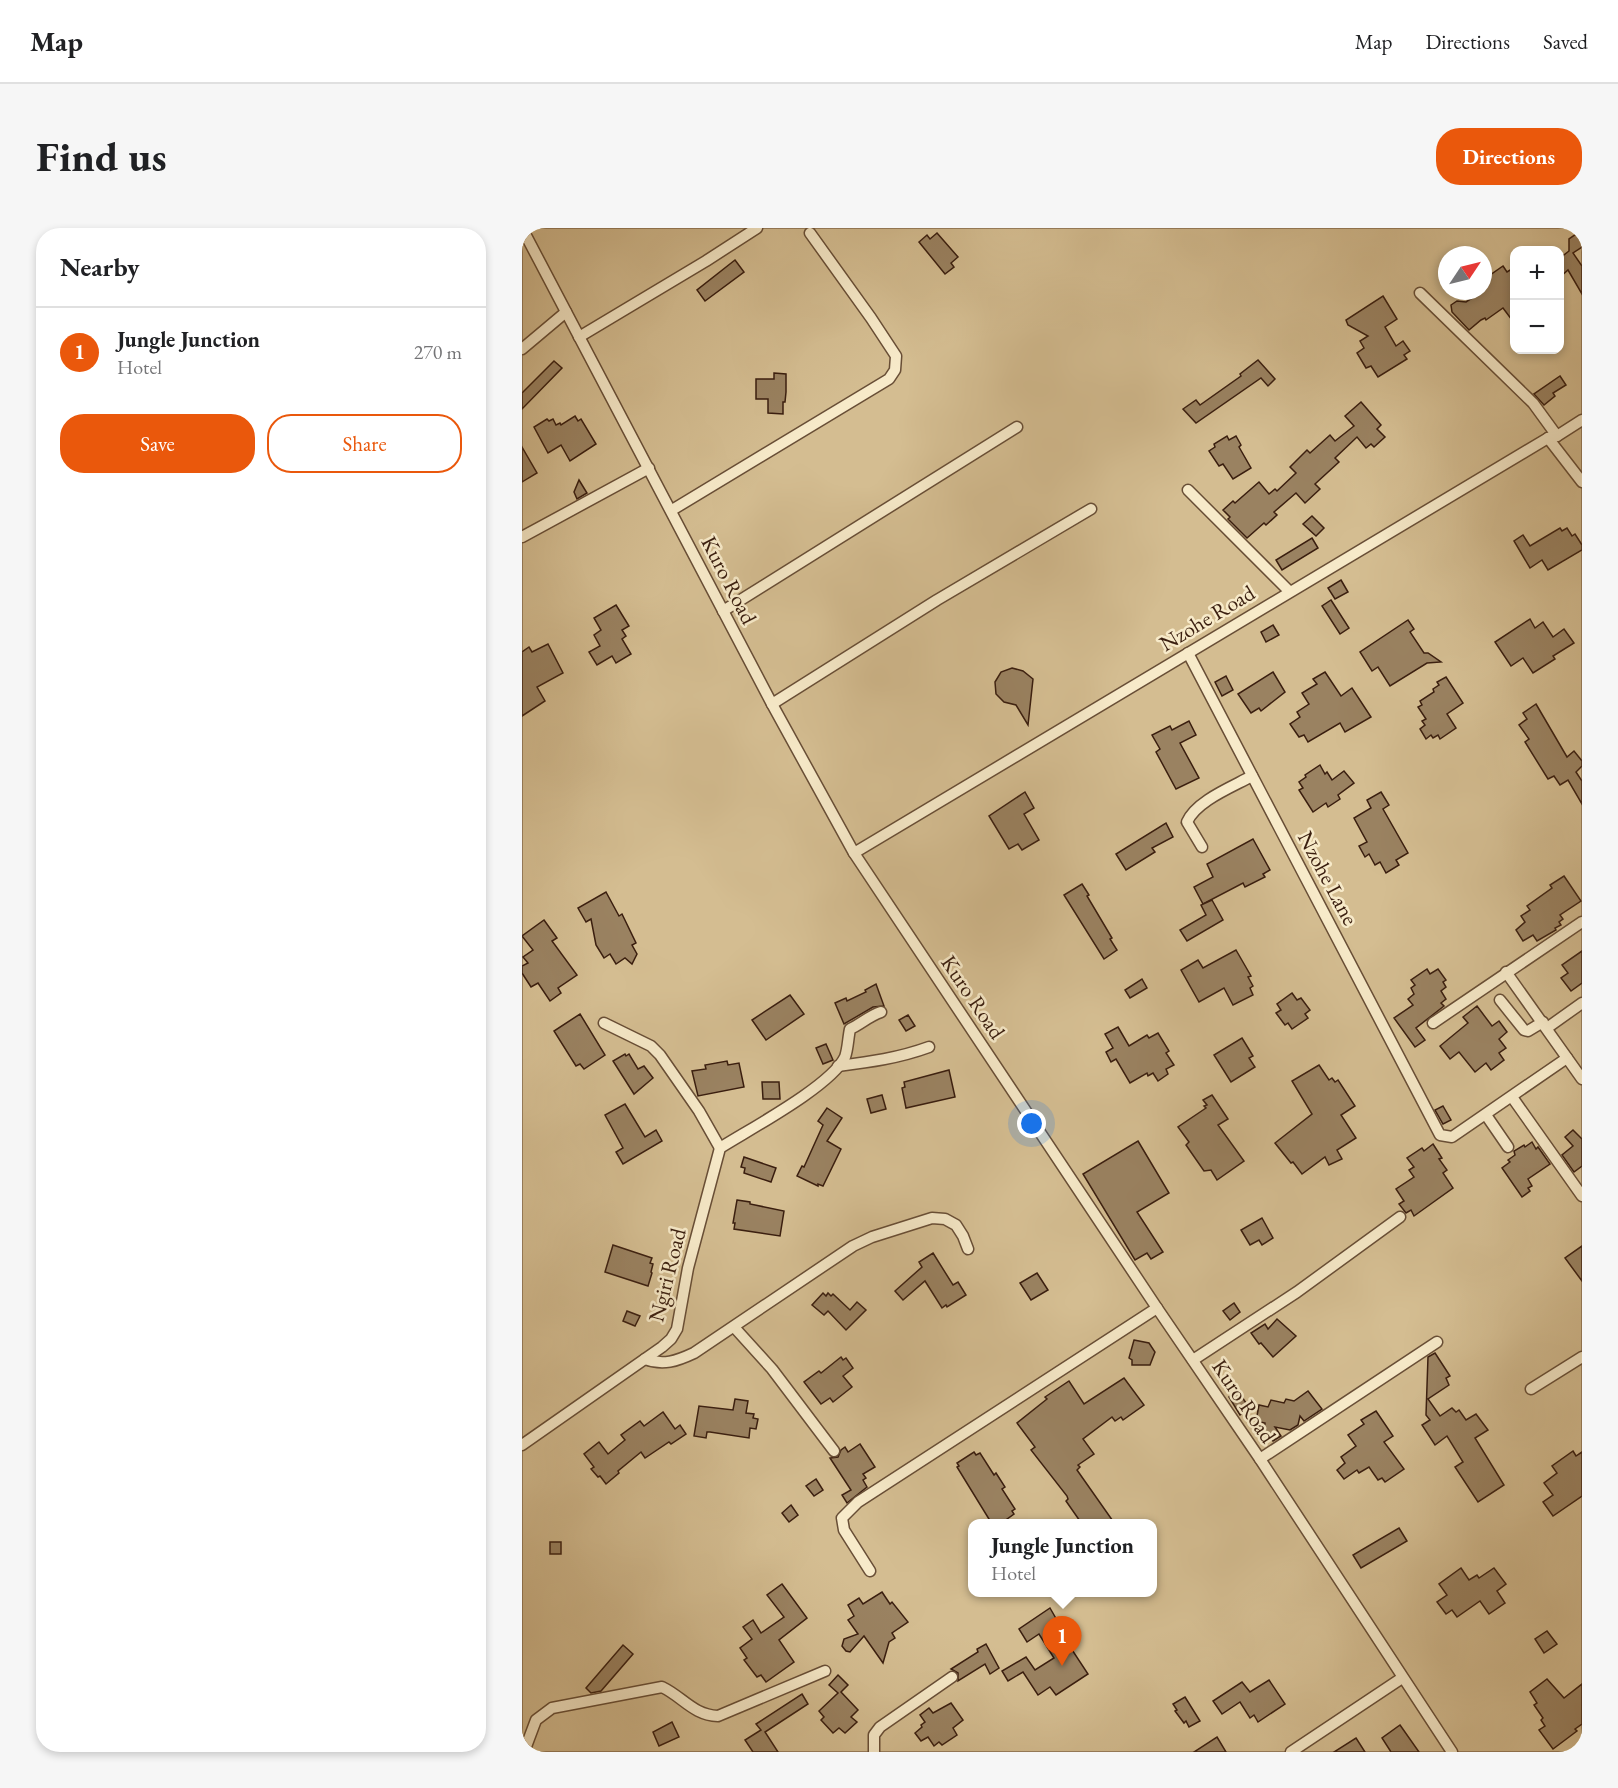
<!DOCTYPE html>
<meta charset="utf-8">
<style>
:root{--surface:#fff;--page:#f6f6f6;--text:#202124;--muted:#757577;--line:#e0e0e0;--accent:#ea580c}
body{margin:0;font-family:"EB Garamond",serif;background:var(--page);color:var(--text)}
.controls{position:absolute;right:18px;top:18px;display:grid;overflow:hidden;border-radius:12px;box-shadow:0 3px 9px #0003}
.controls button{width:54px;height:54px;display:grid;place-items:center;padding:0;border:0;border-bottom:2px solid var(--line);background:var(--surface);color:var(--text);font:30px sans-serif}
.compass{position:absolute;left:916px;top:18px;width:54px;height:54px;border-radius:50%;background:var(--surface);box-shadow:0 3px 9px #0003;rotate:55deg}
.you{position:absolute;left:510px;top:896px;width:21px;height:21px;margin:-15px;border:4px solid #fff;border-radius:50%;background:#1a73e8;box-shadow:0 0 0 9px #1a73e833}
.badge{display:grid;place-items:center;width:39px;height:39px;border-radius:50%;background:var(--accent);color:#fff;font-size:20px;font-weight:700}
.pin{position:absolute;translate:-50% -50px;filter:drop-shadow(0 2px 3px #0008)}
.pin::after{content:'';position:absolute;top:32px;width:21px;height:18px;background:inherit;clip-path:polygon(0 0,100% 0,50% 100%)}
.popup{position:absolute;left:446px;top:1291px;width:189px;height:78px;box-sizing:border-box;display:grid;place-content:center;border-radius:12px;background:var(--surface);filter:drop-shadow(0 2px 4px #0005);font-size:20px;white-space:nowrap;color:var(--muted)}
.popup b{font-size:22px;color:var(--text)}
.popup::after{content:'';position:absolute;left:50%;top:100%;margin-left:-12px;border:12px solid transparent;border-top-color:var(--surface)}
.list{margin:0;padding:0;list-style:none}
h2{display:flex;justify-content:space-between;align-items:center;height:78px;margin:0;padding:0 24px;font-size:26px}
h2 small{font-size:20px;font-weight:400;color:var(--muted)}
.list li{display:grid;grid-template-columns:39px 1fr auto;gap:18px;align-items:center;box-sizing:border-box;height:90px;padding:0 24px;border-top:2px solid var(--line)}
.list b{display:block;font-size:22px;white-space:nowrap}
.list p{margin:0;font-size:20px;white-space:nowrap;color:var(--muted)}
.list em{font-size:20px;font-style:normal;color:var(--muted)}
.actions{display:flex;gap:12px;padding:18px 24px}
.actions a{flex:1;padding:14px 0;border:2px solid var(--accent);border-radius:24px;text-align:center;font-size:21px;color:var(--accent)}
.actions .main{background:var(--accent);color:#fff}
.map{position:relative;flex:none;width:1060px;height:1524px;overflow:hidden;border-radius:24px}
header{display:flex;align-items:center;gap:36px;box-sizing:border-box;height:84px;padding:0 30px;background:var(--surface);border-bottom:2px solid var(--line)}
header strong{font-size:28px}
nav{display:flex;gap:33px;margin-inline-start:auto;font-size:21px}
.intro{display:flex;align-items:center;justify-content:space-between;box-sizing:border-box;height:144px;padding:0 36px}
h1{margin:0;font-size:42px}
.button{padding:15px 27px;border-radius:24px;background:var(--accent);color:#fff;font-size:21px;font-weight:700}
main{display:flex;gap:36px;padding:0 36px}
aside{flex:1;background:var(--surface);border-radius:24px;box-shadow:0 3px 9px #0003}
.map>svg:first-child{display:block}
</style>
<header>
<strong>Map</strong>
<nav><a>Map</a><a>Directions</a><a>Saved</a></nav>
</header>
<div class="intro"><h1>Find us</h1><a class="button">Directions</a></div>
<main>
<aside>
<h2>Nearby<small></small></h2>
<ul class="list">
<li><span class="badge">1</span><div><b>Jungle Junction</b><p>Hotel</p></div><em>270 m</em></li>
</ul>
<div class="actions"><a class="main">Save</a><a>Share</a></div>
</aside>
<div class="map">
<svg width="1060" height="1524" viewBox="0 0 1060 1524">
<rect width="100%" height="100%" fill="#f3deac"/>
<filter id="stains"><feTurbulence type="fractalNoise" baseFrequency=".00333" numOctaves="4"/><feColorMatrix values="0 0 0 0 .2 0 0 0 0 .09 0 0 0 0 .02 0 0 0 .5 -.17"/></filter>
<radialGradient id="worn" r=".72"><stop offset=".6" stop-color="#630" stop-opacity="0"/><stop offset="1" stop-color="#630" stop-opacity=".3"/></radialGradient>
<!-- green -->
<path fill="#d4bd91" stroke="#876e50" stroke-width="1.5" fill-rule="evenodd" d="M 0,0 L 1060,0 L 1060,1524 L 0,1524 ZM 993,22 L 1038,22 L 1038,122 L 993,122 ZM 925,27 L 961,27 L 961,63 L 925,63 ZM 450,1296 L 630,1296 L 630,1364 L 450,1364 Z"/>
<!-- building -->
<g fill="#9a8261" stroke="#3a1e0f" stroke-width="1.5">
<polygon points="1060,2 1060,19 1051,25 1060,38 1060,66 1046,42 1038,49 1038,30 1047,23 1047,11"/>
<polygon points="415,5 436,29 429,35 432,39 423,46 397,14 405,7 408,11"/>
<polygon points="213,32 222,44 183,73 175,62"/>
<polygon points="981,38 985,44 993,39 993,96 981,80 964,92 963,90 959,92 947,102 930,84 929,77 935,73 944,74 961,63 961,52"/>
<polygon points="861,68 875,91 863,99 874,118 881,113 888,123 882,127 885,131 856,149 849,138 844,140 835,125 842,120 838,113 846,108 826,97 824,92"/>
<polygon points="736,132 753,151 746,158 739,150 674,195 661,181 674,172 678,177 719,148 718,146"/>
<polygon points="32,133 40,140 0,181 0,165"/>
<polygon points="252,145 264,146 264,164 263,174 261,174 261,186 246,185 246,171 234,171 234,151 252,151"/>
<polygon points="1038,148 1044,157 1031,165 1033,168 1022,177 1012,166"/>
<polygon points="839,174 859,197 855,201 863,209 852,219 849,216 844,220 835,209 813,230 817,234 793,256 798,261 783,275 774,265 752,284 755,287 744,297 742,295 725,310 706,291 708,289 701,282 711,273 713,275 737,254 747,266 753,261 755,263 774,245 768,239 785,222 788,225 808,207 813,213 832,198 823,188"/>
<polygon points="53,188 56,193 59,191 74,216 48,233 39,217 26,225 12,199 25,191 27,193 31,191 34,197 38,195 39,197"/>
<polygon points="705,208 707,212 714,208 719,217 717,219 729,240 711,251 701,236 697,238 687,223 693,219 692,216"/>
<polygon points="0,219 15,245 0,254"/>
<polygon points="57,252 65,265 55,271 52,264"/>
<polygon points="790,288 802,300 794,308 781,296"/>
<polygon points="1038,300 1040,303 1045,300 1050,308 1053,306 1060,317 1060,322 1026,342 1020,332 1008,340 992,313 1001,307 1008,318"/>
<polygon points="790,310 796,320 760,342 754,332"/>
<polygon points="819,352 826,364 813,371 806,360"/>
<polygon points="809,372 827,400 818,406 800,378"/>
<polygon points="94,377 107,398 100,402 104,408 100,411 109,426 94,435 90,428 75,437 67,424 78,418 72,407 79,402 72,390"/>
<polygon points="1008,391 1013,400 1021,394 1031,409 1042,401 1052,415 1031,428 1033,431 1011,445 1001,430 989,438 973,414"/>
<polygon points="886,392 892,401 888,404 902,425 906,425 919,434 905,435 868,458 856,439 850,443 838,424"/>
<polygon points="751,397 757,407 744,414 739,404"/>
<polygon points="26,416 41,445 15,459 23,473 0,488 0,424 7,419 10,424"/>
<polygon points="490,440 501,443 511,451 506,497 494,477 482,474 474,466 473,454 479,444"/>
<polygon points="751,444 763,464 739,483 737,480 729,485 716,466"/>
<polygon points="803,444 819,468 830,460 849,489 823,504 818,495 786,514 782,507 777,509 768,496 778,489 775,484 787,476 780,465 795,456 791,451"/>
<polygon points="704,448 711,462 700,468 693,454"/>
<polygon points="924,449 941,475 925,486 934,500 918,511 916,507 911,510 909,507 904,511 898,501 903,497 900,493 904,491 896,479 900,477 898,473 912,464 911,461 917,457 915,454"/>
<polygon points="1014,476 1045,529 1052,523 1060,533 1060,538 1054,544 1060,553 1060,576 1046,552 1038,557 1032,548 1026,551 1003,514 1007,511 997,497 1005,491 1001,485"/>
<polygon points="667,493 674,507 658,515 677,550 654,561 634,524 638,521 630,507 648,498 650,502"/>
<polygon points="798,537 803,546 805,544 810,552 822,543 832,555 816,567 818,571 806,579 804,575 791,584 777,562 781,560 777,554 784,549 783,547"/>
<polygon points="503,564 512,580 502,586 517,612 500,622 496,616 487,621 467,588"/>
<polygon points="859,564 867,577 861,581 886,625 874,632 877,637 864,645 858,634 853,637 847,626 843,629 837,618 845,614 832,590 849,580 845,572"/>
<polygon points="644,595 651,609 630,620 633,624 604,642 594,626"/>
<polygon points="731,611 748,642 741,646 743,649 723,659 721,655 681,676 672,659 691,649 685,636"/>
<polygon points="1042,648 1059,673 1038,687 1041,691 1037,694 1039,697 1033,700 1034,702 1015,713 1011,707 1001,713 994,702 1003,694 999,688 1008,682 1005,678 1030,660 1028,657"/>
<polygon points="560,656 567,667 565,668 590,710 588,711 595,722 582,731 542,667"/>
<polygon points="84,664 97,688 100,686 114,715 110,717 115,726 110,736 103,730 94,736 88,726 82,730 74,717 69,691 64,694 56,680"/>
<polygon points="690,672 701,692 665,713 658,702 684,687 679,677"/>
<polygon points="22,692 35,710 30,713 55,747 36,760 39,765 28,773 16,755 9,759 0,745 0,738 6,735 1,729 11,722 0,708"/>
<polygon points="714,722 729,748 726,749 731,758 728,760 731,767 711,777 702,760 677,774 659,742 676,732 681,740"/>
<polygon points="1060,723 1060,755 1049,763 1039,750 1046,745 1040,737"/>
<polygon points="905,741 908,746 916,741 924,752 921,754 924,759 919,763 924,771 919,775 922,778 894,800 903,812 893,819 872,790 891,777 886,771 892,766 889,760 893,757 889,752"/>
<polygon points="620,751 625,760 608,770 603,762"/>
<polygon points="354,756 362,778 351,779 322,796 313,775 324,770 325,773 344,764 343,762"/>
<polygon points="770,765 775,772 779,770 788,782 783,786 786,790 770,801 766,795 763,797 754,785 759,782 755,776"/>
<polygon points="268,767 282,786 244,812 230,792"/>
<polygon points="955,778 970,798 977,793 985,804 977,811 984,820 977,825 982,832 969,842 964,835 953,844 937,824 928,831 918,818 946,795 941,789"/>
<polygon points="58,786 83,827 62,841 58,836 54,838 32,803"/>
<polygon points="386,787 393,798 384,803 377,792"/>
<polygon points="596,799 607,818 625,807 627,810 636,805 647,823 644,825 652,837 644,841 646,846 636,853 631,845 626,848 625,845 608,855 594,831 589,834 584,824 591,820 583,806"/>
<polygon points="720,810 731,828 727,830 733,839 709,854 692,827"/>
<polygon points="304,816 311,832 301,836 294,820"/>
<polygon points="103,826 104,828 107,826 116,841 122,838 131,850 112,866 91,833"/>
<polygon points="205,833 206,837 217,835 222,859 176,868 170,843 184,841 183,837"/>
<polygon points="797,837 807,852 810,850 813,854 816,852 833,878 819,887 834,910 815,922 820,931 807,937 803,929 780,946 771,934 769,935 753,915 790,886 770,853"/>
<polygon points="427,842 433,869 384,880 380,860 383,859 382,854"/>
<polygon points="240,854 257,854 258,871 241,871"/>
<polygon points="360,867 364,881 349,885 345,871"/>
<polygon points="690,867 706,891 696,897 722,933 695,952 689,942 682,943 664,917 667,914 656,899 684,880 682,878 685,877 681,872"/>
<polygon points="103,876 123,909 134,902 140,913 101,936 94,924 101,920 83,887"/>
<polygon points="921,878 929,892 921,896 913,882"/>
<polygon points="305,880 320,890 305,913 319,921 301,958 296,956 296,958 275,948 280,938 282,939 301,897 296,893"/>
<polygon points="1051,902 1060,911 1060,938 1052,944 1040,927 1051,918 1043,909"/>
<polygon points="616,913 647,965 615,984 641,1024 629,1031 625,1025 613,1032 561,946"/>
<polygon points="1010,914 1014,921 1016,919 1028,936 1006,951 1010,958 1006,960 1008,963 1000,969 980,940 988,934 986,932 993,927 992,923 1002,917 1003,919"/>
<polygon points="911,916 920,930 917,931 925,942 921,945 931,960 892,988 889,982 884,985 877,976 882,973 874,961 892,949 887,942 892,939 885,930 900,920 902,923"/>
<polygon points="222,929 254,940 249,954 222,945 223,940 219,939"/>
<polygon points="215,972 228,974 228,976 262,983 258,1008 212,1001 213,995 211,995"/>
<polygon points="740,990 751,1010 740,1017 737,1012 728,1017 719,1002"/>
<polygon points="91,1017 130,1030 128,1035 131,1036 129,1044 130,1045 126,1058 83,1044"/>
<polygon points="1060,1018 1060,1053 1043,1030"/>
<polygon points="411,1025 431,1057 436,1054 444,1067 425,1079 424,1077 420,1080 403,1053 381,1072 373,1063 400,1039 397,1034"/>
<polygon points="515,1045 526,1062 509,1072 498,1055"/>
<polygon points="301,1065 304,1068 306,1065 309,1068 311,1066 328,1082 335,1074 344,1082 324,1102 306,1083 302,1087 290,1077"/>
<polygon points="712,1075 718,1084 708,1092 701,1083"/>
<polygon points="105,1083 118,1088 113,1098 101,1093"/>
<polygon points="755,1091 774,1108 751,1129 739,1115 737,1116 729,1105 743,1096 746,1101"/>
<polygon points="612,1112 627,1115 633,1124 628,1137 610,1137 610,1132 607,1130"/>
<polygon points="913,1125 928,1148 924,1150 927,1157 906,1171 918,1188 930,1180 934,1184 937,1182 944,1192 954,1186 966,1202 953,1210 982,1257 956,1274 933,1239 941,1234 925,1208 913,1217 900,1197 908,1192 904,1187 906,1129"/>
<polygon points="319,1129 321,1132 324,1130 331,1140 321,1148 330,1159 311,1174 308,1170 299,1176 282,1154 297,1143 299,1145"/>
<polygon points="602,1150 622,1177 601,1192 599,1189 593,1193 590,1189 561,1211 572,1226 556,1237 558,1239 555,1242 593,1296 560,1296 544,1273 546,1271 545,1268 509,1222 513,1219 495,1195 525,1171 523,1169 547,1153 562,1176"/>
<polygon points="716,1163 724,1175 734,1177 718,1187 707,1169"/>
<polygon points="786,1163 800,1181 782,1193 778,1188 776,1197 768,1202 753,1199 759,1208 751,1213 742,1203 743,1195 734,1193 737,1177 746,1179 749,1172 762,1175 764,1171 772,1173"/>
<polygon points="213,1171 226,1173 224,1185 232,1186 231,1190 236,1191 234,1201 228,1200 227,1210 188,1204 185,1204 184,1210 172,1208 177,1178 211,1182"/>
<polygon points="854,1183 871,1208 862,1214 882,1241 863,1254 860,1250 856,1252 847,1239 837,1245 835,1242 822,1251 815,1242 823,1235 819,1229 834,1218 826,1207 842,1196 839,1192"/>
<polygon points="141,1184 153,1201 158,1197 164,1206 149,1216 147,1214 123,1230 119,1224 96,1243 97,1245 84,1256 78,1248 76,1249 69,1241 72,1239 62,1226 77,1214 86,1226 103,1212 99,1207 118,1193 122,1198"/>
<polygon points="338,1216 353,1239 341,1246 344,1250 341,1252 345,1259 325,1275 320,1267 329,1262 308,1230 316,1229 319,1222 323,1219 326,1224"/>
<polygon points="1051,1223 1054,1228 1060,1224 1060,1268 1031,1288 1021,1274 1031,1267 1022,1255 1035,1245 1030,1238"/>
<polygon points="452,1224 454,1227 458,1225 472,1247 474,1245 483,1259 480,1261 493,1281 490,1283 492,1286 478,1296 470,1296 435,1239 437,1238 435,1235"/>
<polygon points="294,1251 301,1262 292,1268 284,1258"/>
<polygon points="269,1277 276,1287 267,1294 260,1285"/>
<polygon points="877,1300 885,1313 839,1340 831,1327"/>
<rect x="28" y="1314" width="11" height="12"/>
<polygon points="939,1340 947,1352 955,1347 957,1350 972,1340 984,1356 975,1363 983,1375 967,1386 958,1373 935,1389 930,1382 924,1386 915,1374 925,1367 917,1356"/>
<polygon points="260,1356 285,1390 257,1412 272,1434 244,1454 239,1447 235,1449 222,1432 225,1430 218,1420 230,1411 221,1399 231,1392 239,1405 262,1389 245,1367"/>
<polygon points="360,1364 368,1376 370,1374 386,1394 370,1405 373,1410 367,1414 361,1435 342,1408 328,1424 324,1423 320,1418 322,1411 336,1406 326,1392 332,1388 326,1377 337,1370 341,1376"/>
<polygon points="528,1380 536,1394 533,1396 566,1446 534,1467 528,1459 516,1467 501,1444 486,1453 480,1443 504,1429 513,1442 532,1430 517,1406 505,1414 497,1401"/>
<polygon points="1025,1403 1035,1416 1022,1425 1013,1411"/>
<polygon points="464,1416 477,1440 468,1446 463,1436 436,1453 436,1445 429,1441 456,1424 455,1421"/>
<polygon points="101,1417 111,1426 79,1463 69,1465 64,1460"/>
<polygon points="316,1447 326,1457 319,1464 336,1482 329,1489 335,1494 323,1505 317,1500 311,1505 299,1492 302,1489 297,1483 316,1465 307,1457"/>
<polygon points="1025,1451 1042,1470 1060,1456 1060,1496 1053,1501 1055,1503 1031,1521 1017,1502 1023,1498 1019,1492 1021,1490 1012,1477 1015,1475 1008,1464"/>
<polygon points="747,1452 763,1476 736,1494 732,1487 728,1490 718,1474 700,1486 691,1473 720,1454 728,1464"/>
<polygon points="280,1466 286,1476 243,1504 256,1524 231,1524 223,1512 239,1502 234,1496"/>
<polygon points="663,1469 678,1493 667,1499 664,1493 662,1495 653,1483 655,1482 651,1476"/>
<polygon points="429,1475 441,1492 431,1500 435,1507 420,1517 417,1514 412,1518 406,1509 399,1513 393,1505 400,1499 399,1497 403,1494 398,1487 407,1480 411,1485"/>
<polygon points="150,1494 157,1509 137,1518 131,1504"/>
<polygon points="878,1497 897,1524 869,1524 860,1510"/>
<polygon points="695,1509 704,1524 672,1524"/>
<polygon points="834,1510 843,1524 812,1524"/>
</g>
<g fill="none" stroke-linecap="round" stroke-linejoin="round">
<defs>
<g id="street">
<polyline points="0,0 250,476 332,625 635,1080 738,1231 930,1524"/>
<polyline points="898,65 1011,175 1035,208"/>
<polyline points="57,109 184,33 235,0"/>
<polyline points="0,121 44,84"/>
<polyline points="1026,210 1060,254"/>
<polyline points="666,262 767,363"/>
<polyline points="150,282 367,151 373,142 374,128 349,90 288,5"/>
<polyline points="0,309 127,240"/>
<polyline points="201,383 495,199"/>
<polyline points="666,425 918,907 930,909 1045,830"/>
<polyline points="250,476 415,372 569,281"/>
<path d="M 680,619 L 665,594 C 674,573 710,559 730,548"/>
<polyline points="332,625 1026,210 1035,208 1060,192"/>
<polyline points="984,744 1060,851"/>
<polyline points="978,772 1002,802 1006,803 1021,794"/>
<polyline points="82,795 129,818 138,827 177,883 198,920"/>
<polyline points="911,795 1060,694"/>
<polyline points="1025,800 1060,775"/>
<path d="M 316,838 C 348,834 377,830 407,819"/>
<polyline points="990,869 1060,968"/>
<polyline points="964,887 986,919"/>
<polyline points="212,1099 250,1141 312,1223"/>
<path d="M 123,1131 C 141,1138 155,1133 172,1125 L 331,1018 L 350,1009 L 410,990 L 423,991 L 434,997 L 441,1008 L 446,1021"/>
<polyline points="671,1132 775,1064 878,989"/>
<polyline points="1009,1161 1060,1129"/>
<path d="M 0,1217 L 140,1119 L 149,1111 L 155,1101 L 166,1040 L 198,920 C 228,901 309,858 323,829 C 326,821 326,810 328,801 C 339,796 347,788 359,784"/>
<polyline points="738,1231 915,1114"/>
<polyline points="348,1343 322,1302 320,1290 336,1274 635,1080"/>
<path d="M 2,1524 L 14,1492 L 30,1480 L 140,1459 C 161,1469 171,1487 196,1488 L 303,1443"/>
<polyline points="352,1524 352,1507 358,1499 430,1449"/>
<polyline points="769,1524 880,1450"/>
</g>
</defs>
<!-- street casing -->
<use href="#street" stroke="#684e36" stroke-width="13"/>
<!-- street -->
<use href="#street" stroke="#f7eac9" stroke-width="10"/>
</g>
<g text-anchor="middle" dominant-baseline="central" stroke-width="5" stroke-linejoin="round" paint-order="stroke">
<!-- street labels -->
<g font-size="22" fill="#3a1e0f" stroke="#f7eac9">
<text transform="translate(207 352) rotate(63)">Kuro Road</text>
<text transform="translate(685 390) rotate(-31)">Nzohe Road</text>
<text transform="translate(806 650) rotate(62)">Nzohe Lane</text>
<text transform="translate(451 769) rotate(56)">Kuro Road</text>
<text transform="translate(145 1047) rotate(-76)">Ngiri Road</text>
<text transform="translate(722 1173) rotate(56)">Kuro Road</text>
</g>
</g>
<rect width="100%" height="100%" filter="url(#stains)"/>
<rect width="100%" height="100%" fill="url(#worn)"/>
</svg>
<div class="controls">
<button>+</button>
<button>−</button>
</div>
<svg class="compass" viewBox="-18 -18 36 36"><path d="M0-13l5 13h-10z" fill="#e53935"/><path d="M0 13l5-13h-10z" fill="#757577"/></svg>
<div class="you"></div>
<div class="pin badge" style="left:540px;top:1438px">1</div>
<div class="popup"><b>Jungle Junction</b>Hotel</div>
</div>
</main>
